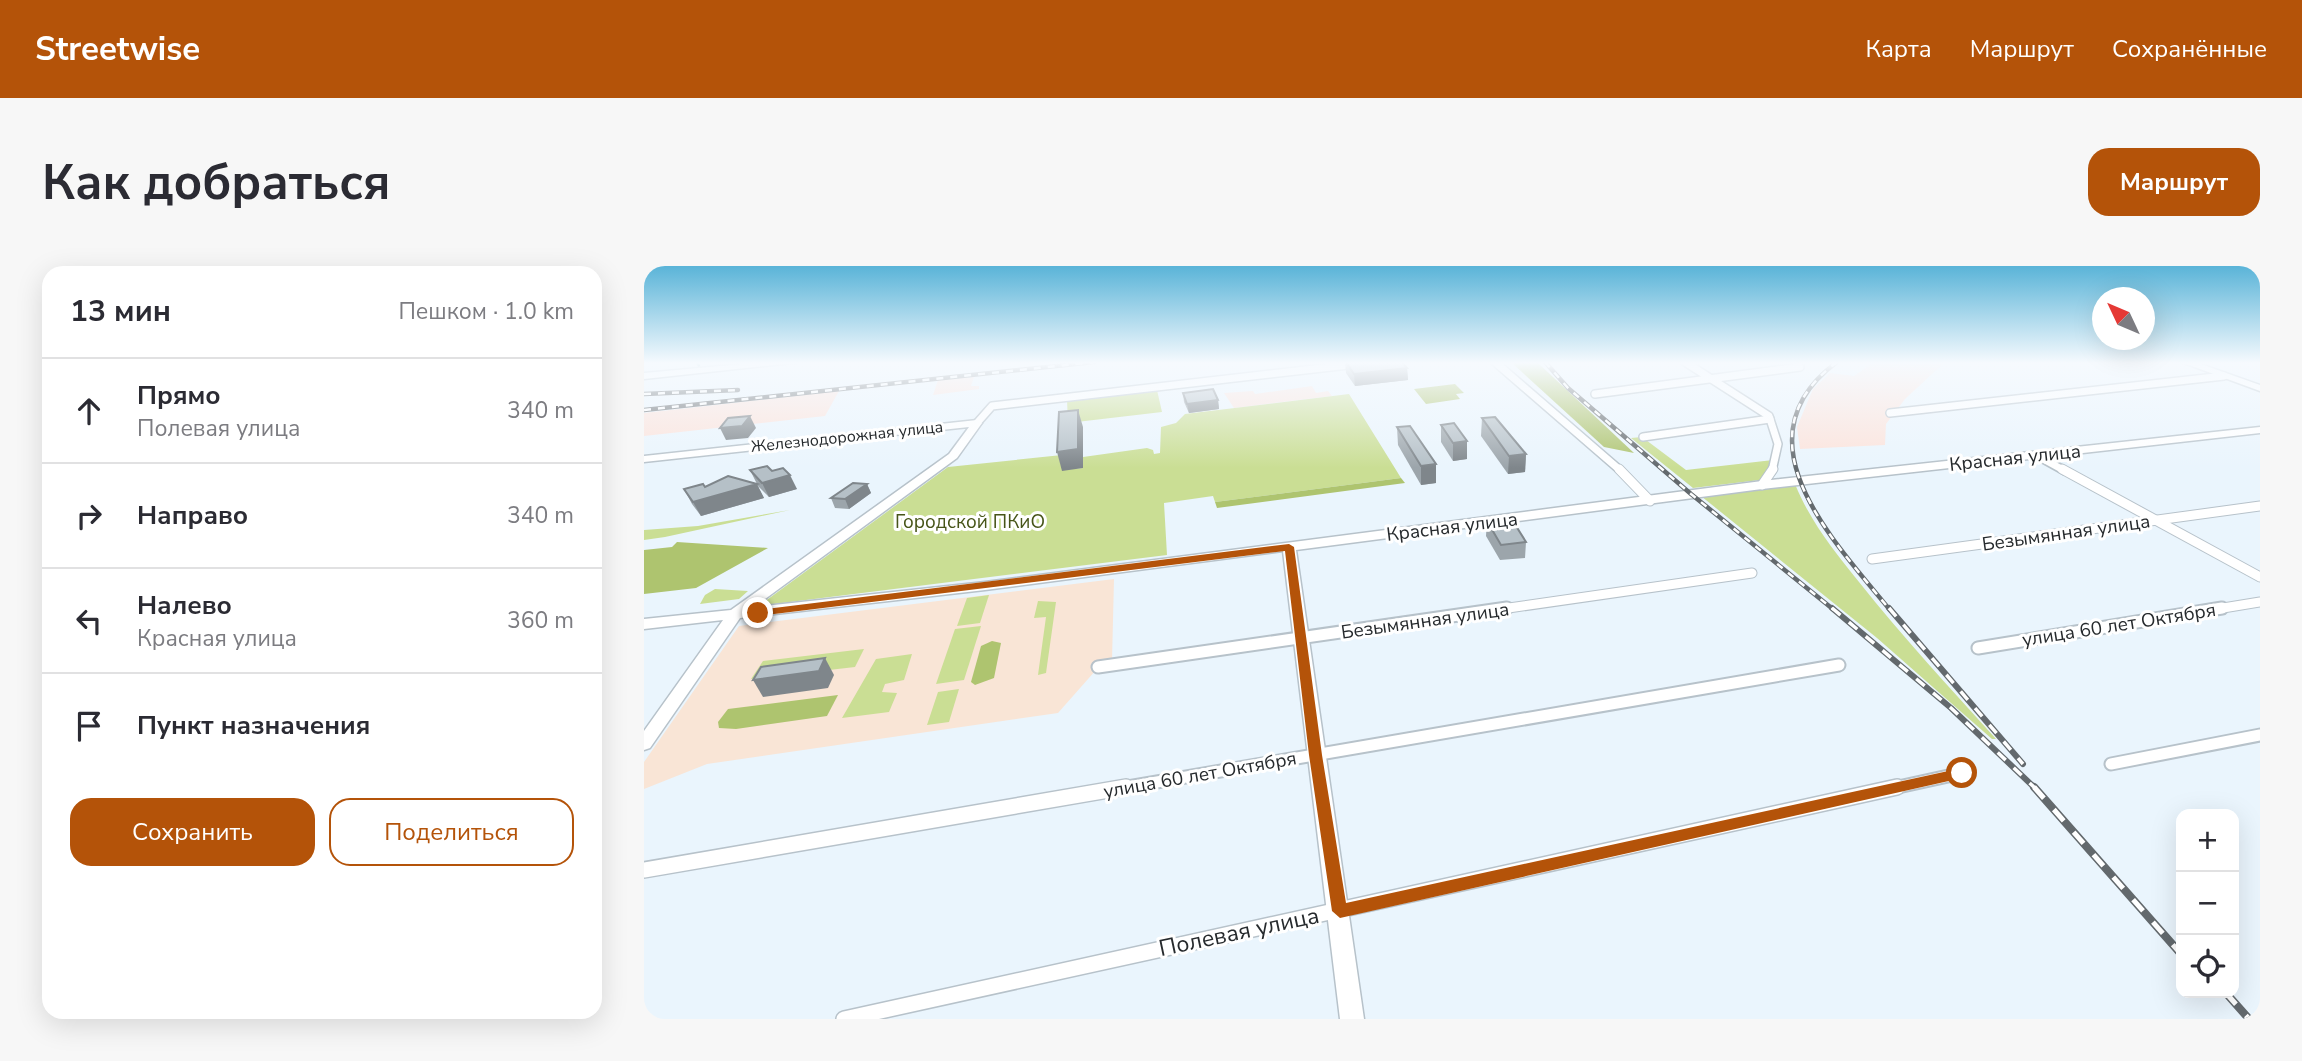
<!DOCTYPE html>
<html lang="ru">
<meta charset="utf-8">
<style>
:root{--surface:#fff;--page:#f7f7f7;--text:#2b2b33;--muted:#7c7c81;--line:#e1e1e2;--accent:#b45309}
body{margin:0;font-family:"Nunito Sans",sans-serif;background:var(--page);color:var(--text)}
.controls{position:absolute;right:21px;bottom:21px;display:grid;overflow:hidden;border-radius:14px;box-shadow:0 7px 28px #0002}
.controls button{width:63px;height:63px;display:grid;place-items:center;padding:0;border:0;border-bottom:2px solid var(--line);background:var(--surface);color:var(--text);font:35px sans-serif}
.compass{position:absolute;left:1448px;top:21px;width:63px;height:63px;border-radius:50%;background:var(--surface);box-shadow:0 7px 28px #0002;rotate:314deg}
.stop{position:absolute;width:21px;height:21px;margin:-16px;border:5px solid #b45309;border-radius:50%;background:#fff}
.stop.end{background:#b45309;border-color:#fff;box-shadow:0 2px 7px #0008}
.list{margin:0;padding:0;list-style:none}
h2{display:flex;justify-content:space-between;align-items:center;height:91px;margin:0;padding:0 28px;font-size:30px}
h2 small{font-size:23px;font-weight:400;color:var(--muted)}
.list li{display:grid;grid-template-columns:46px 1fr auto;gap:21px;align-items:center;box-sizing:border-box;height:105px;padding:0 28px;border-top:2px solid var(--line)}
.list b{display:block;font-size:26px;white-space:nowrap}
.list p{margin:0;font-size:23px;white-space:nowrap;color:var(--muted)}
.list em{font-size:23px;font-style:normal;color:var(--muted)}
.actions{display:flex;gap:14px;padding:21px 28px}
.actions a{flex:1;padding:16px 0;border:2px solid var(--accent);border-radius:21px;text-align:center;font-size:24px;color:var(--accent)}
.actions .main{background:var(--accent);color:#fff}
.icon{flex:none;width:38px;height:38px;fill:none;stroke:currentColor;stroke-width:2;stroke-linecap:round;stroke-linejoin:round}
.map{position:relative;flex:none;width:1616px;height:753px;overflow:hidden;border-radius:21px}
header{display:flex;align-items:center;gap:42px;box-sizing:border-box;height:98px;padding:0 35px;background:var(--accent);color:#fff}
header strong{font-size:33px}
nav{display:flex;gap:38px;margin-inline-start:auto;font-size:24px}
.intro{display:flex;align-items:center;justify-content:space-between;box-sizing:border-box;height:168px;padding:0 42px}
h1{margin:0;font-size:49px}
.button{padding:18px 32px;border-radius:21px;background:var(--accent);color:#fff;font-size:24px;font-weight:700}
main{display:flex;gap:42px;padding:0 42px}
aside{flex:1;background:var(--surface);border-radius:21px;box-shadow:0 7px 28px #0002}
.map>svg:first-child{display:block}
</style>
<header>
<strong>Streetwise</strong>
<nav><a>Карта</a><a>Маршрут</a><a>Сохранённые</a></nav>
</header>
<div class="intro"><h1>Как добраться</h1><a class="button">Маршрут</a></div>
<main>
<aside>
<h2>13 мин<small>Пешком · 1.0 km</small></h2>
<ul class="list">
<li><svg class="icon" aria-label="ahead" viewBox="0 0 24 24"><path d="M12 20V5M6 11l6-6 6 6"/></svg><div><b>Прямо</b><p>Полевая улица</p></div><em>340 m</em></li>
<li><svg class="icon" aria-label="right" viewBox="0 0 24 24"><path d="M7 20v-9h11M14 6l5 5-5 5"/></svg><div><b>Направо</b></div><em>340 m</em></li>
<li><svg class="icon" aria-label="left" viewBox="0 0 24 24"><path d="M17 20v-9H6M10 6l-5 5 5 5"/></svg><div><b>Налево</b><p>Красная улица</p></div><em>360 m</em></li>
<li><svg class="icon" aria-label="arrive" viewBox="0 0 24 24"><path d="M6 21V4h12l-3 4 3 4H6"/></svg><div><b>Пункт назначения</b></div></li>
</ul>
<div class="actions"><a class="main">Сохранить</a><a>Поделиться</a></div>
</aside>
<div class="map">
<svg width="1616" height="753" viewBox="0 0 1616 753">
<rect width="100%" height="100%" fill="#eaf5fd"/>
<!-- industrial -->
<g fill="#fce3db">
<polygon points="1230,96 1301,96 1261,133 1242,158 1241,179 1156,183 1153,161 1169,123 1186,107 1210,110"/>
<polygon points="330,111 327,120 335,120 335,123 289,129 294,114"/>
<polygon points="668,120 672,127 684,125 688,130 590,142 580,127 609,125 611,128"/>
<polygon points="195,125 181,150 0,170 0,147"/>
</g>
<!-- medical -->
<polygon fill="#f9e5d6" points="470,313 468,395 452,404 414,447 63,498 0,523 0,496 95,360"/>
<!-- green -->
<g fill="#cade94">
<polygon points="513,124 518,146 424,157 423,134"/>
<polygon points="705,128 757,212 571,236 569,230 520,237 523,289 122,339 120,336 304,201 418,189 418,204 439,202 439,191 503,182 509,184 510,188 516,187 517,161 532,157 541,148"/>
<polygon points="998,171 1042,204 1129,194 1116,214 1049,222 987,172"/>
<path d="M 1151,218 C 1166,255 1190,285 1215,316 C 1258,370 1306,422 1352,473 L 1348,473 L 1233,372 L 1057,230 Z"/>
<polygon points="146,244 21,271 0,274 0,264 54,260"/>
<polygon points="71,323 104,325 95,333 56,338 61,329"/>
<polygon points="345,329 336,357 313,360 323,332"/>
<polygon points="394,335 412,336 402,407 394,409 402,351 390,352"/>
<polygon points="337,360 320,414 292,418 311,363"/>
<polygon points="220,383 211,401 107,413 119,395"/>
<polygon points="268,388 260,414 241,418 238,426 253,427 245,446 198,452 232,393"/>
<polygon points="315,423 305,456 283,459 294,426"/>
</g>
<!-- forest -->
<g fill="#aec46f">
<polygon points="867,96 893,96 990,187 960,181"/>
<polygon points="811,118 820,127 812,128 816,133 782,138 770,123"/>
<polygon points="757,212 761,217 573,242 571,236"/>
<polygon points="33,276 124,282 52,322 0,328 0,284 28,281"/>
<polygon points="348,375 357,377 350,412 331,419 327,416 337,380"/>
<polygon points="194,429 183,450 92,463 75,462 74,456 84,443"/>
</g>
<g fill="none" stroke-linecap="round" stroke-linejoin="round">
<!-- stream -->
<polyline stroke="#268a94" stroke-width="2.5" points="53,96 55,100"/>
<defs>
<g id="street-far3">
<polyline points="851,96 977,205"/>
<polyline points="1041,96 1125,150 1134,178 1128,205"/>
<polyline points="951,128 1156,101"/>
<polyline points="1246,147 1580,110"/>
<polyline points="333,157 348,140 731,96"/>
<polyline points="999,171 1126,153"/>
<polyline points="1392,189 1421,205"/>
</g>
<g id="street-far2">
<polyline points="975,203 1006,235"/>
<polyline points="1418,203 1616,311"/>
<polyline points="1118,219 1129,203"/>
<polyline points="1228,293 1616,240"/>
<polyline points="851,344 1108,307"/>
<polyline points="1567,344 1616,336"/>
</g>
<g id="street-far1">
<polyline points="1334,382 1578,342"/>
<polyline points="454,401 863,342"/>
<polyline points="1467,498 1616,469"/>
<polyline points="472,523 1195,399"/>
<polyline points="1245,523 1318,507"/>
</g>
<g id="street">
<polyline points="0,604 482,521"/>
<polyline points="200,753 1253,521"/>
</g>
<g id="secondary">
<polygon points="120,96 158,96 0,113 0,107"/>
<polygon points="1537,96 1551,96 1616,119 1616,125"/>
<polygon points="333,154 338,157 313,192 110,341 341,316 1118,215 1616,161 1616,167 1118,223 652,284 720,753 696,753 639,285 341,324 96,352 6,482 0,484 0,465 79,354 0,363 0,353 87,344 305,188 325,161 0,196 0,190"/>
</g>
</defs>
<!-- street-far3 casing -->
<use href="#street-far3" stroke="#b7c2ca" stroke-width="10"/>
<!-- street-far2 casing -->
<use href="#street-far2" stroke="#b7c2ca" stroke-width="11"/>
<!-- street-far1 casing -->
<use href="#street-far1" stroke="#b7c2ca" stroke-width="15"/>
<!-- street casing -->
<use href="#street" stroke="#b7c2ca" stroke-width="18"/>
<!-- secondary casing -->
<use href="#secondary" stroke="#b7c2ca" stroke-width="3"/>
<!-- street-far3 -->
<use href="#street-far3" stroke="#fff" stroke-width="7"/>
<!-- street-far2 -->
<use href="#street-far2" stroke="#fff" stroke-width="9"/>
<!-- street-far1 -->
<use href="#street-far1" stroke="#fff" stroke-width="11"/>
<!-- street -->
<use href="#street" stroke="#fff" stroke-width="15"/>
<!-- secondary -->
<use href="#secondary" fill="#fff" fill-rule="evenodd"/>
<defs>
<g id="rail-far2">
<polyline points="901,96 924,122 1047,228 1190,344"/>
<path d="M 1193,96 C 1089,173 1190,275 1246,344"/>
<polyline points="0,128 94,124"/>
<polyline points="0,144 450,96"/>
</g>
<g id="rail-far1">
<polyline points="1188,342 1307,442 1392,523"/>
<polyline points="1245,342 1379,498"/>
</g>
<g id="rail">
<polyline points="1390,521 1537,688"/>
<polyline points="1582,727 1605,753"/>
</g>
</defs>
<!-- rail-far2 casing -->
<use href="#rail-far2" stroke="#63696d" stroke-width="4.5"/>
<!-- rail-far1 casing -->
<use href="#rail-far1" stroke="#63696d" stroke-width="6"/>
<!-- rail casing -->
<use href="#rail" stroke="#63696d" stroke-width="8"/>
<!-- rail-far2 -->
<use href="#rail-far2" stroke="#fff" stroke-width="2.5" stroke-dasharray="7" stroke-linecap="butt"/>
<!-- rail-far1 -->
<use href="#rail-far1" stroke="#fff" stroke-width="3.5" stroke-dasharray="11" stroke-linecap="butt"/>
<!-- rail -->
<use href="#rail" stroke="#fff" stroke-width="5" stroke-dasharray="15" stroke-linecap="butt"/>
</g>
<!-- wall -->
<g fill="#9ca5ab">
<polygon points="701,96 758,96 763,102 764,114 711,120 702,107"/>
<polygon points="539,127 574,134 575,143 545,147 540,136"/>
<polygon points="838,152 882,188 881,206 864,208 837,170"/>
<polygon points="797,159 823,193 809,195 797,176"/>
<polygon points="753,161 792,198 792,217 777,219 754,179"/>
<polygon points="106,204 128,205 153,223 125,231 113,219 120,232 57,250 48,238 40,223 113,218"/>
<polygon points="223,218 227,227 205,243 191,242 187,232"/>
<polygon points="843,255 882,276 881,292 856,294 842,270"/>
</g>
<!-- shaded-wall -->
<g fill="#7f868b">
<polygon points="763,102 764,114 711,120 710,108"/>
<polygon points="574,134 575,143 545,147 543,138"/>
<polygon points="434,144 439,161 439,202 418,205 413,186"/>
<polygon points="106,150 112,162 104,172 82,174 76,162"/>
<polygon points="823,175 823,193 809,195 809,177"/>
<polygon points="882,188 881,206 864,208 865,190"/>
<polygon points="792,198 792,217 777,219 777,200"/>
<polygon points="146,209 153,223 125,231 118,217"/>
<polygon points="113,218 120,232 57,250 49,236"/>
<polygon points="223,218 227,227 205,243 201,233"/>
<polygon points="181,392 190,409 184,422 119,431 109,414"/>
</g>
<!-- building -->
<g fill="#b5c0c7" stroke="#7f868b" stroke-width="2">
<polygon points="702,96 758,96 763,102 710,108"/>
<polygon points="569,123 574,134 543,138 539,127"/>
<polygon points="434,144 434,183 413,186 415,146"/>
<polygon points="106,150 98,160 76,162 84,152"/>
<polygon points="851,151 882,188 865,190 838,152"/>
<polygon points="810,157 823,175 809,177 797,159"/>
<polygon points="766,160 792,198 777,200 753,161"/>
<polygon points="123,200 128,205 139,202 146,209 118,217 106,204"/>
<polygon points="84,210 113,218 49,236 40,223 59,218 61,221"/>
<polygon points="209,217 223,218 201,233 187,232"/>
<polygon points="867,252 882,276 857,279 843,255"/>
<polygon points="181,392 175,405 109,414 117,401"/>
</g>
<!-- sky -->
<linearGradient id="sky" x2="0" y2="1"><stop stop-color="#5ab4d8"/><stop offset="0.48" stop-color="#f6fafe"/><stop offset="1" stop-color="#f6fafe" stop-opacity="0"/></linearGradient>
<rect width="1616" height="202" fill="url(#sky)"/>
<!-- route -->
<polygon fill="#b45309" points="645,278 650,281 678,489 702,637 1318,502 1325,507 1318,512 696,652 688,645 665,489 641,285 114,350 109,347 114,344"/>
<g text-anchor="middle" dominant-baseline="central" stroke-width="6" stroke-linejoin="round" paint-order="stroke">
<!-- far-street labels -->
<g font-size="16" fill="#262a2d" stroke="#fff">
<text transform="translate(203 171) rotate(-6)">Железнодорожная улица</text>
</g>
<!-- street labels -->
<g font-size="19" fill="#262a2d" stroke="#fff">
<text transform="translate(1371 192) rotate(-6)">Красная улица</text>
<text transform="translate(808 261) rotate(-7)">Красная улица</text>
<text transform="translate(1422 267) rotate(-8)">Безымянная улица</text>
<text transform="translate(781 355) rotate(-8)">Безымянная улица</text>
<text transform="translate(1475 359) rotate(-9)">улица 60 лет Октября</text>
<text transform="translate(556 509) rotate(-10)">улица 60 лет Октября</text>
</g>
<!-- park labels -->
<g font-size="19" fill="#475519" stroke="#fff">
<text x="326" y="256">Городской ПКиО</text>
</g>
<!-- near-street labels -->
<g font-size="23" fill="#262a2d" stroke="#fff">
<text transform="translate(595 666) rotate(-12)">Полевая улица</text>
</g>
</g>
</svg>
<div class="controls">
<button>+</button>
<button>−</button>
<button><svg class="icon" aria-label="locate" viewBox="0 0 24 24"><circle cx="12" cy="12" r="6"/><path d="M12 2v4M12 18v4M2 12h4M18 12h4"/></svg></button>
</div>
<svg class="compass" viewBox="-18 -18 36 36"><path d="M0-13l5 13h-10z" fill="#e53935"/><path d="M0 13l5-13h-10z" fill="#7c7c81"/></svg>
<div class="stop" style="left:1318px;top:507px"></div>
<div class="stop end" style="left:114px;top:347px"></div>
</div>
</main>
